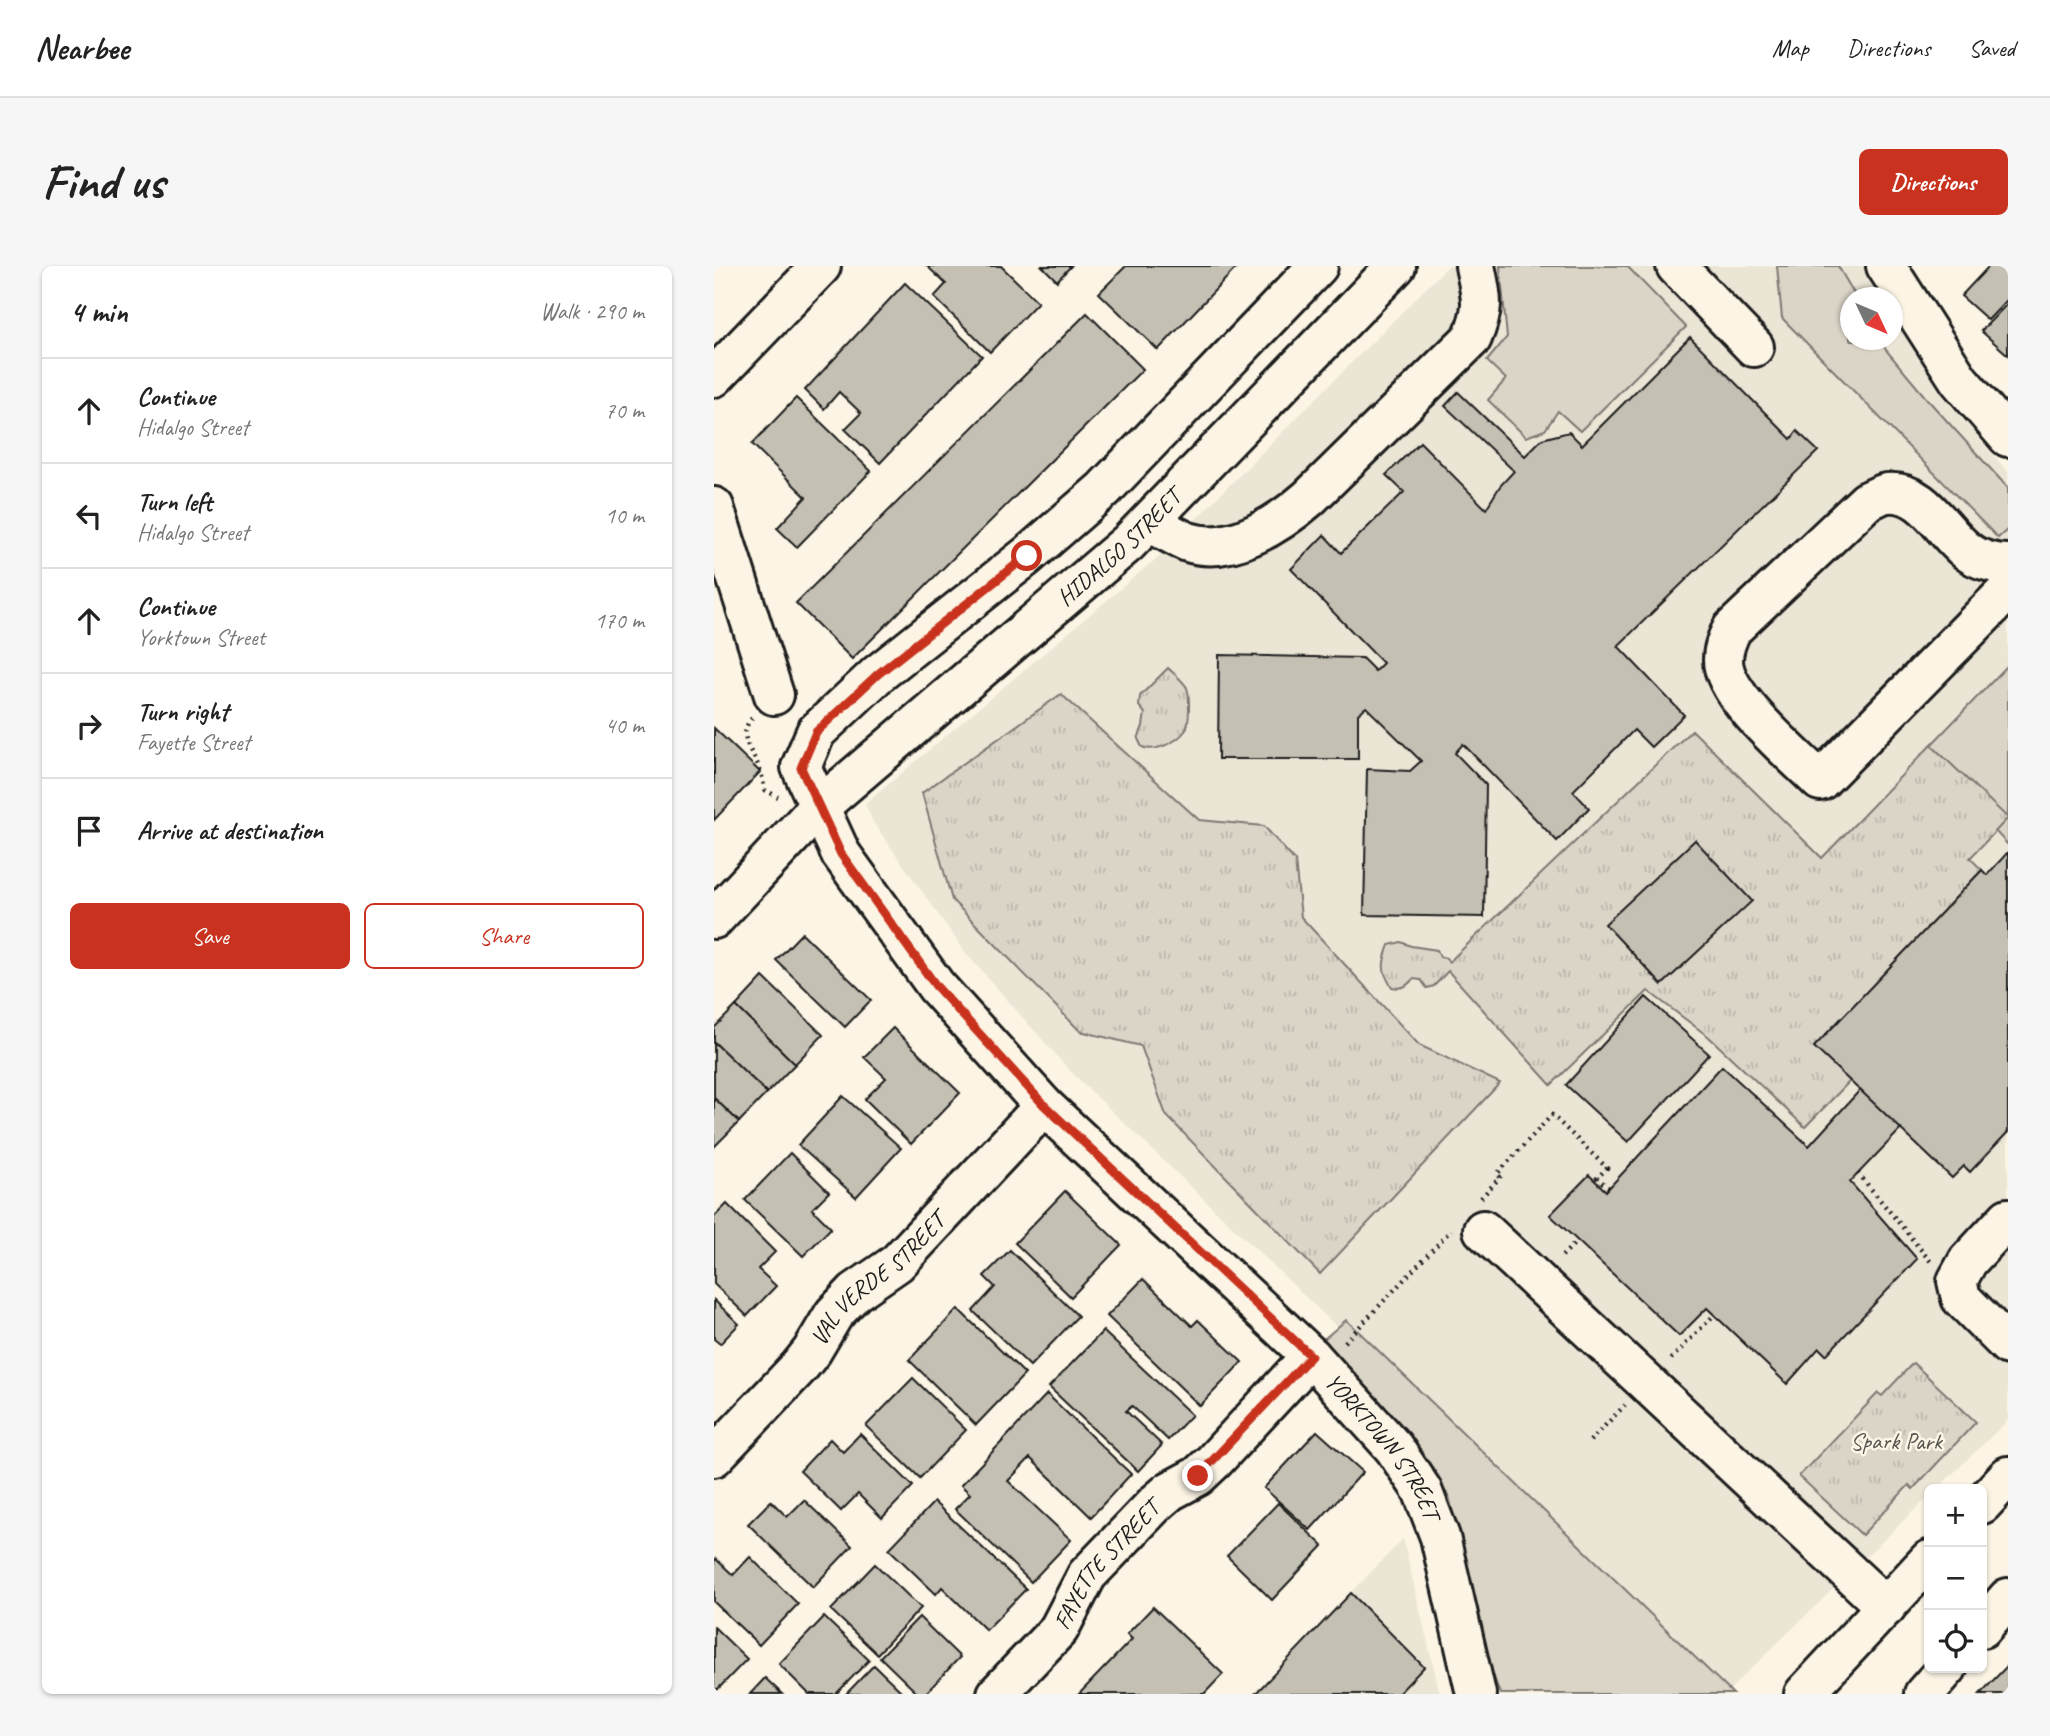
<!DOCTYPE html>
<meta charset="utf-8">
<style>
:root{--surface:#fff;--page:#f6f6f6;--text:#222;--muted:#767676;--line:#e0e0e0;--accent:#c8321e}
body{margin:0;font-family:Caveat,sans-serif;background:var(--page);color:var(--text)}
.controls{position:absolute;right:21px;bottom:21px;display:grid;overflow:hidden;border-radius:10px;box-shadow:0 2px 5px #0004}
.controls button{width:63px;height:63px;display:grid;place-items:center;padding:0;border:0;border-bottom:2px solid var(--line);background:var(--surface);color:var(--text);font:35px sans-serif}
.compass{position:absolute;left:1126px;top:21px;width:63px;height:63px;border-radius:50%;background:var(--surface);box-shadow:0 2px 5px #0004;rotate:134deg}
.stop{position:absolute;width:21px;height:21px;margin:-16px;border:5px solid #c8321e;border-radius:50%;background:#fff}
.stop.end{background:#c8321e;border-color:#fff;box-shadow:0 2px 7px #0008}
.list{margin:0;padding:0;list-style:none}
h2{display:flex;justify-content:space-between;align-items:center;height:91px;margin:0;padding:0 28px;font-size:30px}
h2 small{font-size:23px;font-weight:400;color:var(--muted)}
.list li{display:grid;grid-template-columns:46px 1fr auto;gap:21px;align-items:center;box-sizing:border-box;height:105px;padding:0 28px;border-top:2px solid var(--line)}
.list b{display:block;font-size:26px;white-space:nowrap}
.list p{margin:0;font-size:23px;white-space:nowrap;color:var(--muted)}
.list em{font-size:23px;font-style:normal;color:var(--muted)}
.actions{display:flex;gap:14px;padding:21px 28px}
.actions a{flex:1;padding:16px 0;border:2px solid var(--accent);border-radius:10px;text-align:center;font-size:24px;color:var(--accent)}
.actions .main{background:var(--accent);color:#fff}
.icon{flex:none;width:38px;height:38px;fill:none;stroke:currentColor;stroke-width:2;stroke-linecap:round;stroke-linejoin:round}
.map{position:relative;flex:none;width:1294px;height:1428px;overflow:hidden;border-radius:10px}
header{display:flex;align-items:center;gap:42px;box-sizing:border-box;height:98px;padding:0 35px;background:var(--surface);border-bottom:2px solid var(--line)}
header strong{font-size:33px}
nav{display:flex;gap:38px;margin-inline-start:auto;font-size:24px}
.intro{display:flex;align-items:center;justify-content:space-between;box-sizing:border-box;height:168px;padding:0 42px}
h1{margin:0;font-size:49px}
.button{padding:18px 32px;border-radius:10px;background:var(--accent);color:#fff;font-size:24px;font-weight:700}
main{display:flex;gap:42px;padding:0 42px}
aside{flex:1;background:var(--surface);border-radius:10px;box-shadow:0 2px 5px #0004}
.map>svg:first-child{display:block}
</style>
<header>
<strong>Nearbee</strong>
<nav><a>Map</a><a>Directions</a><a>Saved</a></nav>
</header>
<div class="intro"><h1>Find us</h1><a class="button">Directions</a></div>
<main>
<aside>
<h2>4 min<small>Walk · 290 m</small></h2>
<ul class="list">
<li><svg class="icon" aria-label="ahead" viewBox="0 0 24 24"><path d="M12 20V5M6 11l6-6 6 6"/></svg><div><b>Continue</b><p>Hidalgo Street</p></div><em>70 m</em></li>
<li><svg class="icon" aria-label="left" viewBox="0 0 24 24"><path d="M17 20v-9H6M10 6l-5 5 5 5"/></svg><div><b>Turn left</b><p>Hidalgo Street</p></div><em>10 m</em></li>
<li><svg class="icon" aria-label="ahead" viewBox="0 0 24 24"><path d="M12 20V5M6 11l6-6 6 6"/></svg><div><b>Continue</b><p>Yorktown Street</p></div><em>170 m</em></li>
<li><svg class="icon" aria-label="right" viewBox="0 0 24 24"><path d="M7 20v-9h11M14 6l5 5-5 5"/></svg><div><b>Turn right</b><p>Fayette Street</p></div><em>40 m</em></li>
<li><svg class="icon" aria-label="arrive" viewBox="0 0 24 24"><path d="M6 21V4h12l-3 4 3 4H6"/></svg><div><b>Arrive at destination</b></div></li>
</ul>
<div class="actions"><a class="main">Save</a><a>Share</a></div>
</aside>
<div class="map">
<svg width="1294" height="1428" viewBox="0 0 1294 1428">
<defs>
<pattern id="park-tufts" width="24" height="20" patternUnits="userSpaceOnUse" patternTransform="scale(1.75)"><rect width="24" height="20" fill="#dbd5c8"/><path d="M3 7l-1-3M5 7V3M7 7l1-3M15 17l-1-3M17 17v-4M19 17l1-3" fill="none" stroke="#bbb6ab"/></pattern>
</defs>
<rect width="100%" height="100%" fill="#fcf5e5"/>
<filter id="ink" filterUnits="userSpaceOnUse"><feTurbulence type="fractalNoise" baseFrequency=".0143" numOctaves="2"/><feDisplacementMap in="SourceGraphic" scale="14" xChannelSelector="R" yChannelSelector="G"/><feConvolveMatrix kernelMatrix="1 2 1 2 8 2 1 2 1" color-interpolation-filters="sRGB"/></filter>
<g filter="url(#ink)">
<!-- built -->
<g fill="#ebe5d6">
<polygon points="734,0 1149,0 1168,31 1136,32 1136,74 1178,74 1179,49 1228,129 1294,206 1294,1154 1223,1223 1215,1223 1215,1230 1011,1428 741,1216 621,1059 356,805 251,686 159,556 151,538 443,292"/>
<polygon points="689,1273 726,1428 541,1428 637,1327"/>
</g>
<!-- grass -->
<g fill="#dbd5c8" stroke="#7c7872" stroke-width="2">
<polygon points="786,0 913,0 972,61 866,165 844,145 831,164 812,171 774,134 792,113 773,95 793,71"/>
<polygon points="1063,0 1124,0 1142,31 1136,32 1136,74 1166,74 1172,84 1213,133 1294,222 1294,263 1284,272 1068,52"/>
<polygon points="1294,399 1294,579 1281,565 1293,552 1217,479"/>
<polygon points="632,1054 642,1063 1019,1428 786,1428 770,1383 735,1230 610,1073"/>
</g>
<!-- park -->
<g fill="url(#park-tufts)" stroke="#7c7872" stroke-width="2">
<path d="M 454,402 C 459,407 470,415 473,422 C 476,430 476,459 471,465 C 463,476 441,487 428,481 L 424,473 L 429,460 L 431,447 L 425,440 L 426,430 Z"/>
<polygon points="347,428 485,554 550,560 581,595 587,651 705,779 786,817 606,1008 452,849 427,780 366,765 238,634 208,527"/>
<path d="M 978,464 L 1108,592 L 1217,479 L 1294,552 L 1256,592 L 1268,604 L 1100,781 L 1136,815 L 1091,861 L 995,771 L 934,725 L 837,819 L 734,705 L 720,720 L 713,722 L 707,714 L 699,713 C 692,721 688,723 678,721 C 667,705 668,697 675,679 L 687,676 L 697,680 L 723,684 L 726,691 L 732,692 L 735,696 Z"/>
<polygon points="1199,1097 1262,1156 1199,1223 1195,1219 1148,1269 1085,1210 1164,1127 1168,1130"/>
</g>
<!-- building -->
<g fill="#c4c0b3" stroke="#1c1c1c" stroke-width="2">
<polygon points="213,0 287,0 324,36 276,86 220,31 232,18"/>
<polygon points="328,0 357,0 343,15"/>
<polygon points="412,0 524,0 444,84 385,27"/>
<polygon points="1275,0 1294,0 1294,33 1274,54 1247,30"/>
<polygon points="191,17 268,90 166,197 131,163 147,147 125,126 110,143 91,124"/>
<polygon points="1294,37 1294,89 1267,65"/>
<polygon points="373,47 429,103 138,393 82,337"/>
<polygon points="976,71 1077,173 1083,165 1104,185 904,380 970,449 937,481 920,464 859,525 875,542 843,575 749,478 741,487 772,519 770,651 650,649 653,503 696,505 707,495 652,441 644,448 644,493 504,493 505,389 648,392 661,405 669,397 577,303 610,269 627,287 690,226 672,209 706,176 772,243 786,220 800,205 731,140 744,126 811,190 828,173 855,166 868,179"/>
<polygon points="82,132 157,205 83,281 63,262 92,231 38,178"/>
<polygon points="0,462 46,506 0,554"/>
<polygon points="981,574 1038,635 948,719 891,658"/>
<polygon points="1294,586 1294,866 1256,906 1250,900 1238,912 1100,781 1268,604 1273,609"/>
<polygon points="88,667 157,734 131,761 62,694"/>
<polygon points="49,711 109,769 81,798 22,740"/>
<polygon points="932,731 995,788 914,876 852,819"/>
<polygon points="22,740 81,798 53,827 0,776 0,762"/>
<polygon points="179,762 246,827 197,878 151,833 172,812 150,791"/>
<polygon points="0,776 53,827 25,856 0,832"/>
<polygon points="1008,800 1095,880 1146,824 1187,863 1136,916 1203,993 1112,1089 1105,1082 1073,1118 993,1042 965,1070 836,949 875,909 892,925"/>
<polygon points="129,830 187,882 142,931 84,879"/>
<polygon points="0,832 25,856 0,881"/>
<polygon points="76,887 115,926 98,943 117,962 89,990 31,934"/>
<polygon points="351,925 407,979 357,1031 301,977"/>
<polygon points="13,938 61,986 44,1003 62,1020 33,1050 0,1018 0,951"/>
<polygon points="296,984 364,1050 316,1100 259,1045 281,1021 270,1010"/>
<polygon points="429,1013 478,1060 484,1054 528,1096 486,1140 393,1050"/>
<polygon points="0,1034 25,1058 6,1078 0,1073"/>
<polygon points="244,1043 311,1108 262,1159 195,1094"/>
<polygon points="389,1065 478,1149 454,1174 418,1140 412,1145 448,1179 424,1205 335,1121"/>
<polygon points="199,1112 252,1164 206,1212 152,1160"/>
<polygon points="333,1128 417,1208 377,1251 316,1192 294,1215 357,1274 317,1316 241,1243 256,1228 247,1219"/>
<polygon points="603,1165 649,1206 596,1264 550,1222"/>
<polygon points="146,1168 199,1220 168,1252 144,1228 127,1245 86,1205 116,1173 129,1186"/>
<polygon points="90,1234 138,1280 99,1321 34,1258 57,1235 73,1251"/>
<polygon points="220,1236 312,1323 272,1364 228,1321 222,1328 175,1283"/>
<polygon points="564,1237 609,1280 558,1334 513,1290"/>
<polygon points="36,1291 84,1338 45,1379 0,1336 0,1295 2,1293 19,1309"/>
<polygon points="161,1298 207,1342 163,1388 117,1344"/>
<polygon points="637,1327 710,1401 684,1428 541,1428"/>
<polygon points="439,1341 509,1408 490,1428 365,1428 418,1373 413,1368"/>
<polygon points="110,1351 155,1394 122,1428 95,1428 65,1398"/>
<polygon points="205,1351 246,1391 211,1428 204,1428 166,1391"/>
<polygon points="0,1361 33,1393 3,1424 0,1421"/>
<polygon points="160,1399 190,1428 132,1428"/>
<polygon points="1294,1399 1294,1428 1266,1428"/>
<polygon points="51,1412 68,1428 36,1428"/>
</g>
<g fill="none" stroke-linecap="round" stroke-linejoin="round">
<defs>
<g id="minor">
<path id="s1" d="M 604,0 L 390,223 L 313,290 L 164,408 L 102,466 L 87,501 L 127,588 L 222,720 L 330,840 L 597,1090 L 680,1182 L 708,1224 L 726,1271 L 762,1428"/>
<polyline points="962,0 1040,81"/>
<polyline points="1172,0 1245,114 1294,171"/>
<polyline points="0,111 107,0"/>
<polyline points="0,241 60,429"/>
<path d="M 435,256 C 447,262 461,271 474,276 C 517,290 565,258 595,232 L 758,72 C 771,41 768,33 761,0"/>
<path d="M 1294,298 C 1281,298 1264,294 1253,285 C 1228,266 1210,223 1173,227 C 1166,228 1159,233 1153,235 L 1018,363 C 1013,373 1009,382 1009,394 C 1009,430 1080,489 1106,515 L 1294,324"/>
<path id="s2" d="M 0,653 L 104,542 L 414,277 L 682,0"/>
<polyline points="1294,952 1254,995 1243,1015 1247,1032 1294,1079"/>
<polyline points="769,964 1172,1341"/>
<path id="s3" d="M 0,1191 L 86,1100 L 98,1085 L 120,1048 L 141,1026 L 183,997 L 330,840"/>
<polyline points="1268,1238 1294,1210"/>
<polyline points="1268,1362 1294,1332"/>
<path id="s4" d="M 283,1428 L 345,1363 L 373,1309 L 442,1237 L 456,1225 L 484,1210 L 500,1195 L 597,1090"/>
<polyline points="1090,1428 1215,1294"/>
<polyline points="1210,1428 1233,1402"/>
</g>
</defs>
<!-- minor casing -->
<use href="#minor" stroke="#1c1c1c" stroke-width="44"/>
<!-- path -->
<g stroke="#1c1c1c" stroke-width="4.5" stroke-dasharray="2 5" stroke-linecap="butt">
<path d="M 38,452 C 23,469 37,484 45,501 C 48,508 49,516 51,524 L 64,531"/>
<polyline points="1144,907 1217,996"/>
<polyline points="767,932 786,911 783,908 838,849 893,902 883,912 895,922"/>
<polyline points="848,990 863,975"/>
<polyline points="631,1076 737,964"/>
<polyline points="957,1093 1000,1049"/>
<polyline points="876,1175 911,1139"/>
</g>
<!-- minor -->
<use href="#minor" stroke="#fcf5e5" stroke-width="38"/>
</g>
</g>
<g fill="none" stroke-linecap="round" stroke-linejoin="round" filter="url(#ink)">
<!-- route -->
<polyline stroke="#c8321e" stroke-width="9" points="313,290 164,408 102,466 87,502 127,588 222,720 330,839 597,1090 484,1210"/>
</g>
<g text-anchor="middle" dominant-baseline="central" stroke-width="5" stroke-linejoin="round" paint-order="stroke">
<!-- street labels -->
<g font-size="24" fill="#1c1c1c" stroke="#fcf5e5">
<text stroke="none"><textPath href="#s2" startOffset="550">HIDALGO STREET</textPath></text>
<text stroke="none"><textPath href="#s3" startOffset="243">VAL VERDE STREET</textPath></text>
<text stroke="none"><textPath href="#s1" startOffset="1626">YORKTOWN STREET</textPath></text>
<text stroke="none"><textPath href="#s4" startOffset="170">FAYETTE STREET</textPath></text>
</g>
<!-- park labels -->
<g font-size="24" fill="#555450" stroke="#fcf5e5">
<text x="1182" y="1175">Spark Park</text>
</g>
</g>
</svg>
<div class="controls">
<button>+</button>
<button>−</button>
<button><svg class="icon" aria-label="locate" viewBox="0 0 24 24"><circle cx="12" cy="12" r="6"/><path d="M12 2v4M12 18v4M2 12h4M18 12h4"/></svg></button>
</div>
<svg class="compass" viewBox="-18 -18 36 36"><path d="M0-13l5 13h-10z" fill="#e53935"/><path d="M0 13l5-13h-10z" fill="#767676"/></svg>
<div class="stop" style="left:313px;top:290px"></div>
<div class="stop end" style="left:484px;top:1210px"></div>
</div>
</main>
